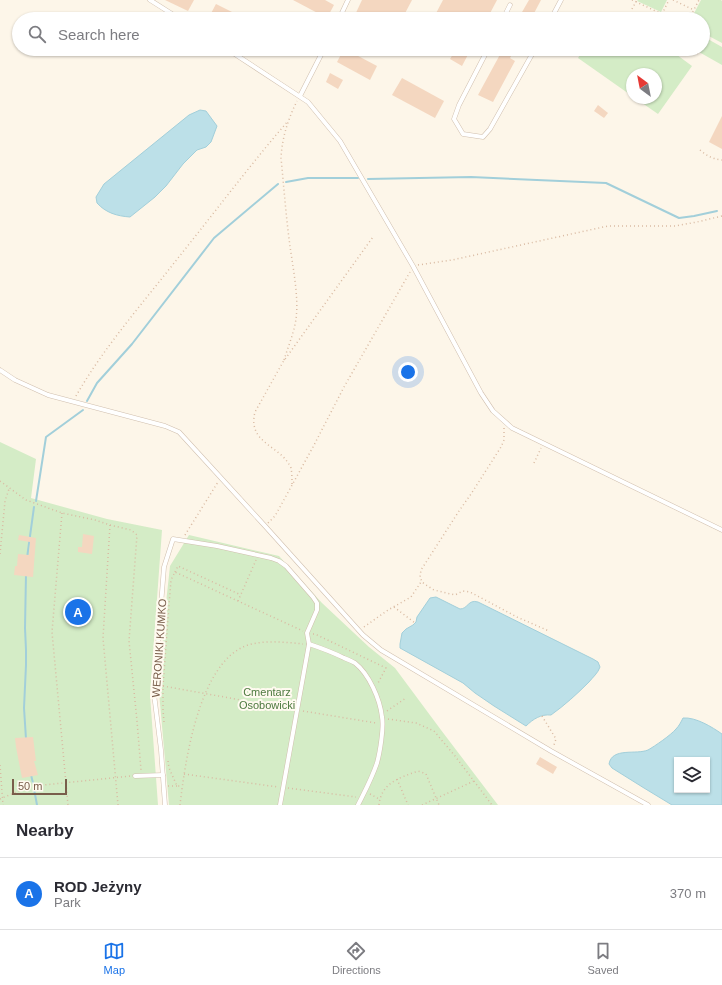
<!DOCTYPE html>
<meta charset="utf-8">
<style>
:root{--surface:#fff;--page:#f2f2f3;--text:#2b2b33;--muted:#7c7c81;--line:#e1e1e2;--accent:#1a73e8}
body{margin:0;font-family:Arial,sans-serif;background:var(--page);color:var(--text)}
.controls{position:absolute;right:12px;bottom:12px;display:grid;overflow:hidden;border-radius:0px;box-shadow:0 1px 3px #0004}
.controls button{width:36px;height:36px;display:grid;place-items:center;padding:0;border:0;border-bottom:1px solid var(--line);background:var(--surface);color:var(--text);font:20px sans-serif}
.compass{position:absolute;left:626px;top:68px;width:36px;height:36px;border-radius:50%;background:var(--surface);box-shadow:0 1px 3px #0004;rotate:328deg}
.scale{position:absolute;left:12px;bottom:10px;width:55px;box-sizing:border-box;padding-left:4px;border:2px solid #795e4b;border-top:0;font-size:11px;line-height:14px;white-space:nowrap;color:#795e4b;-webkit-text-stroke:3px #fffaf0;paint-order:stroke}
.you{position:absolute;left:408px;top:372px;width:14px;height:14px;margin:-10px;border:3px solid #fff;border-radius:50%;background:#1a73e8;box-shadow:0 0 0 6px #1a73e833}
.badge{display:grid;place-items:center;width:26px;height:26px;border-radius:50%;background:var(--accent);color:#fff;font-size:13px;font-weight:700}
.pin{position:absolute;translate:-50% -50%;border:2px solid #fff;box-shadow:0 1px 4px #0006}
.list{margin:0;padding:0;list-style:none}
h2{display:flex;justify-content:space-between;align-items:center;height:52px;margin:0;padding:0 16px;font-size:17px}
h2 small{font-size:13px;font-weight:400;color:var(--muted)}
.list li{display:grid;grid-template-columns:26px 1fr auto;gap:12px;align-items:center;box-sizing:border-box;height:72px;padding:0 16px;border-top:1px solid var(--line)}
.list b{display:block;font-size:15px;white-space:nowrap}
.list p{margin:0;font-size:13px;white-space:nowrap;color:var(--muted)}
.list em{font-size:13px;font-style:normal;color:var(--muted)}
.icon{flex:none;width:22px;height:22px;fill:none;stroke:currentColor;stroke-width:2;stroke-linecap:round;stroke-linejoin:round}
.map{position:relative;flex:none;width:722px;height:805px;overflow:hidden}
.search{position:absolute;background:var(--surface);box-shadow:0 1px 3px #0004;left:12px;right:12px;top:12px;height:44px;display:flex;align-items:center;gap:10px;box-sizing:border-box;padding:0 14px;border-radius:22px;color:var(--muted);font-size:15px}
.sheet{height:124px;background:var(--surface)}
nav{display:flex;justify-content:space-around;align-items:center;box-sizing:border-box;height:56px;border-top:1px solid var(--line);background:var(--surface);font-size:11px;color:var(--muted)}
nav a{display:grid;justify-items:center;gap:2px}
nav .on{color:var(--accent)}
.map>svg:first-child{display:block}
</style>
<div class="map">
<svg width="722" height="805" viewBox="0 0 722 805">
<rect width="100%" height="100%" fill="#fdf6e9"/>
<!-- green -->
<g fill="#d4ecc6">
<polygon points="638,0 667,0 661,12 637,1"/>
<polygon points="701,0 721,0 722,1 722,43 703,33 703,19 691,19"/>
<polygon points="706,38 722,47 722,65 699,52 701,49 703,49 703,45"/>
<polygon points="584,49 669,49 692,66 658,114 635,98 656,98 656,74 632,74 632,96 578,58"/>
<polygon points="0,442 36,459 31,498 107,519 162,530 150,695 158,805 0,805"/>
<polygon points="189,535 279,556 322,603 369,647 395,668 441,730 498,805 169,805 159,692 165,612 170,566"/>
</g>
<!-- water -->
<g fill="#bce0e8" stroke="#a2cfda" fill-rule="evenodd">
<path d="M 200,110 L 206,111 L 217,126 L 211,142 L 206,147 L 197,150 L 183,164 L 166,186 L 155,197 L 130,217 C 117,216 106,213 97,203 L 96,197 L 104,184 L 189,115 Z"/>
<path d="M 436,597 L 460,609 C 468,609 468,599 478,602 L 593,659 L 598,662 L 600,667 C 598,673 593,677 589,682 C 577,694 565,705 551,715 C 541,714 533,719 526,726 L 494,706 L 475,693 L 463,683 L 400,648 L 400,644 L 402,633 L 406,629 L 413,625 L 416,622 L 417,617 L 430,598 Z"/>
<path d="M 683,718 C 696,717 712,727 722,734 L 722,805 L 672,805 L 644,788 L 612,768 L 609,764 C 612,747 636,755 648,750 C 655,746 671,735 676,729 C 679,726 681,722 683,718 ZM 677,760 L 707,760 L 707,790 L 677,790 Z"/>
</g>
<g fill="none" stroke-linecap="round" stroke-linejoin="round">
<!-- stream -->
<g stroke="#a2cfda" stroke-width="2">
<polyline points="368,179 471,177 606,183 679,218 694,216 717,211"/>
<polyline points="286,182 308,178 358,178"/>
<polyline points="87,401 97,383 132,344 214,238 278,184"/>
<polyline points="36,501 46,437 83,410"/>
<polyline points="27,558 34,507"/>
<polyline points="26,574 25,628 26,650 26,665 24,708 26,739"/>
<polyline points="31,775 33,783"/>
<polyline points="34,789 37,805"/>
</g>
</g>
<!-- building -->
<g fill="#f4d7c0">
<polygon points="165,0 194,0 188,11"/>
<polygon points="293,0 325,0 334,5 327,18"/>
<polygon points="362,0 412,0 402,19 357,19 354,17"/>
<polygon points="443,0 497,0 487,19 433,19"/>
<polygon points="529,0 541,0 531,19 518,19"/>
<polygon points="216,4 246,19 208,19"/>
<polygon points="344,49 345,49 377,66 370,80 337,62"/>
<polygon points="444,49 471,49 462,66 450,59 453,54"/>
<polygon points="503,49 515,49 510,58 515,61 493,102 478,95"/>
<polygon points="330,73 343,80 338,89 326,82"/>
<polygon points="402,78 444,101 435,118 392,95"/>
<polygon points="598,105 608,113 604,118 594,111"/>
<polygon points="722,116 722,149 709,142"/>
<polygon points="83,534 94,536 92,554 78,552 78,547 82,547"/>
<polygon points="19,535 36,538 33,577 14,575 15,566 17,566 18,554 29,555 30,542 18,540"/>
<polygon points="33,737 36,761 34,761 38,775 22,778 16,747 15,738"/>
<polygon points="540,757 557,767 553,774 536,764"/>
</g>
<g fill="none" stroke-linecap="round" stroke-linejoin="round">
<defs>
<g id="lane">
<polyline points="150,0 180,19"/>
<polyline points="339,19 348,0"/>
<polyline points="503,19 510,5"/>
<polyline points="551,19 561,0"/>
<polyline points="227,49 308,102 340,141 413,266 481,393 493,411 512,428 722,530"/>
<polyline points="488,49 459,105 454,119 463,134 483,137 490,129 535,49"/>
<polyline points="300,96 324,49"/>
<polyline points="0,370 15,380 48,395 165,426 179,432 265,526 363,635 381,650 551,751 648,805"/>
<path d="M 309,644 C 321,648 332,652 344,658 C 347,659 351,661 355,663 C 369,674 380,699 382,717 C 384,727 380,752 377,763 C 372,778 365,791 358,805"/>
<polyline points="135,776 163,775"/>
<polyline points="165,805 161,750 154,694 164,567 173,539 217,546 271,558 279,561 286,566 313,597 317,603 317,610 307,633 309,644 280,805"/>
</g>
</defs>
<!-- lane casing -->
<use href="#lane" stroke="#d0bfae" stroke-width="5"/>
<!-- path -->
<g stroke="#d9baa2" stroke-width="1.5" stroke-dasharray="1 3" stroke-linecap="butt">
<polyline points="632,0 662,14 669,19"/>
<polyline points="673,0 694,10"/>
<polyline points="632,9 637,0"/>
<polyline points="662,14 669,0"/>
<polyline points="689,19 699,0"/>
<polyline points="703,39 704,40 703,42"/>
<polyline points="697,54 699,49"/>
<path d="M 700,150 C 707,156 713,159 722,160"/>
<polyline points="418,265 452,260 608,226 675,226 697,222 722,216"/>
<path d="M 284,360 C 288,347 294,333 296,319 C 299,298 293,268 290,246 C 286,217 284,188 281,158 C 282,138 288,119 297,101"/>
<path d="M 76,396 C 104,347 143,303 178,258 C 215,212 250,165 288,121"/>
<polyline points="504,428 504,440 501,447 471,494 459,511 421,570 420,577 422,582 426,585 434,590 455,595 463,591 470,592 517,617 549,631"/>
<polyline points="534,463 541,448"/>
<polyline points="0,481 26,500 62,513 95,520 110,525 131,530 137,535 129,641 137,721 141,770"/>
<path d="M 292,484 C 292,479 292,473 291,468 C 281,445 247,444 255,412 L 283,362 L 373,237"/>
<polyline points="62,513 52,632 68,805"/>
<polyline points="268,523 275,516 313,447 344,387 410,272"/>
<polyline points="110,525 103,638 118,805"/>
<polyline points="185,535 218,482"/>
<polyline points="0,554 5,501 9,489"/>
<polyline points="175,572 178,566 241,595"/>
<polyline points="238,601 256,560"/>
<polyline points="394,607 415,623"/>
<polyline points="364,627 388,610 411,597 421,582"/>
<polyline points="313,634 315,634 386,668 378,683"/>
<polyline points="163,686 291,709"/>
<polyline points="303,711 376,723"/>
<polyline points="387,711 406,698"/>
<polyline points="542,716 556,739 554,745"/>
<polyline points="388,719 416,723 434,731 455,756 492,805"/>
<polyline points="164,722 163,710 163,686 168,618 171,580 175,572 303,631"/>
<polyline points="168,761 169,768 177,786 182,786"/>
<polyline points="0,765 3,805"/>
<polyline points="184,774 278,787"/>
<polyline points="397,779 408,805"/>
<polyline points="168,786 177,786"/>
<polyline points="288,788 356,797"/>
<polyline points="370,794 379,799"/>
<polyline points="0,799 28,787 34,786 131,776"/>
<path d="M 180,805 C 185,762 199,661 248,645 C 266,640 285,642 303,644"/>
<path d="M 379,805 C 381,783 399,778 418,771 L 421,772 L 426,774 L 439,805"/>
<polyline points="422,805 474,781"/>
</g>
<!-- lane -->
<use href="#lane" stroke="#fff" stroke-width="4"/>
</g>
<g text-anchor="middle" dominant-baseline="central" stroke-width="4" stroke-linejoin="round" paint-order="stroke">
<!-- street labels -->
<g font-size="11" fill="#795e4b" stroke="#fffaf0">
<text transform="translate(159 648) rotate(-86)">WERONIKI KUMKO</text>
</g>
<!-- park labels -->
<g font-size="11" fill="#4e7a40" stroke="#fffaf0">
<text x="267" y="692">Cmentarz<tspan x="267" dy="13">Osobowicki</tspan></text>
</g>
</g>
</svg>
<div class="controls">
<button><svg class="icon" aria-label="layers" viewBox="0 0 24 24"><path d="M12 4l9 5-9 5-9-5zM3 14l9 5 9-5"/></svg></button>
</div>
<svg class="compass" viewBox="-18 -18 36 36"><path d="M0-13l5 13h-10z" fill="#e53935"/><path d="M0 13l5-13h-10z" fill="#7c7c81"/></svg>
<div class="scale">50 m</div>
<div class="you"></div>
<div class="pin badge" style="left:78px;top:612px">A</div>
<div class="search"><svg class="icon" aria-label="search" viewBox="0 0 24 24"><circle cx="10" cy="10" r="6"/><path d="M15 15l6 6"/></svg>Search here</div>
</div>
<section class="sheet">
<h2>Nearby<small></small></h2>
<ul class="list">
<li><span class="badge">A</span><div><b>ROD Jeżyny</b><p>Park</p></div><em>370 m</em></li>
</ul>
</section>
<nav>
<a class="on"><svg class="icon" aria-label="map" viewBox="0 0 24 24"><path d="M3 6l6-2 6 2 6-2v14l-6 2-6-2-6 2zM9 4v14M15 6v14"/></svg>Map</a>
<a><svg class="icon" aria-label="directions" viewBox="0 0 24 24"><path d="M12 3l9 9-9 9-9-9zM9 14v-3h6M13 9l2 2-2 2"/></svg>Directions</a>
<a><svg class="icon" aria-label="saved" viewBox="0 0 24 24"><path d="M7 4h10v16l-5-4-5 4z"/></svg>Saved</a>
</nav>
